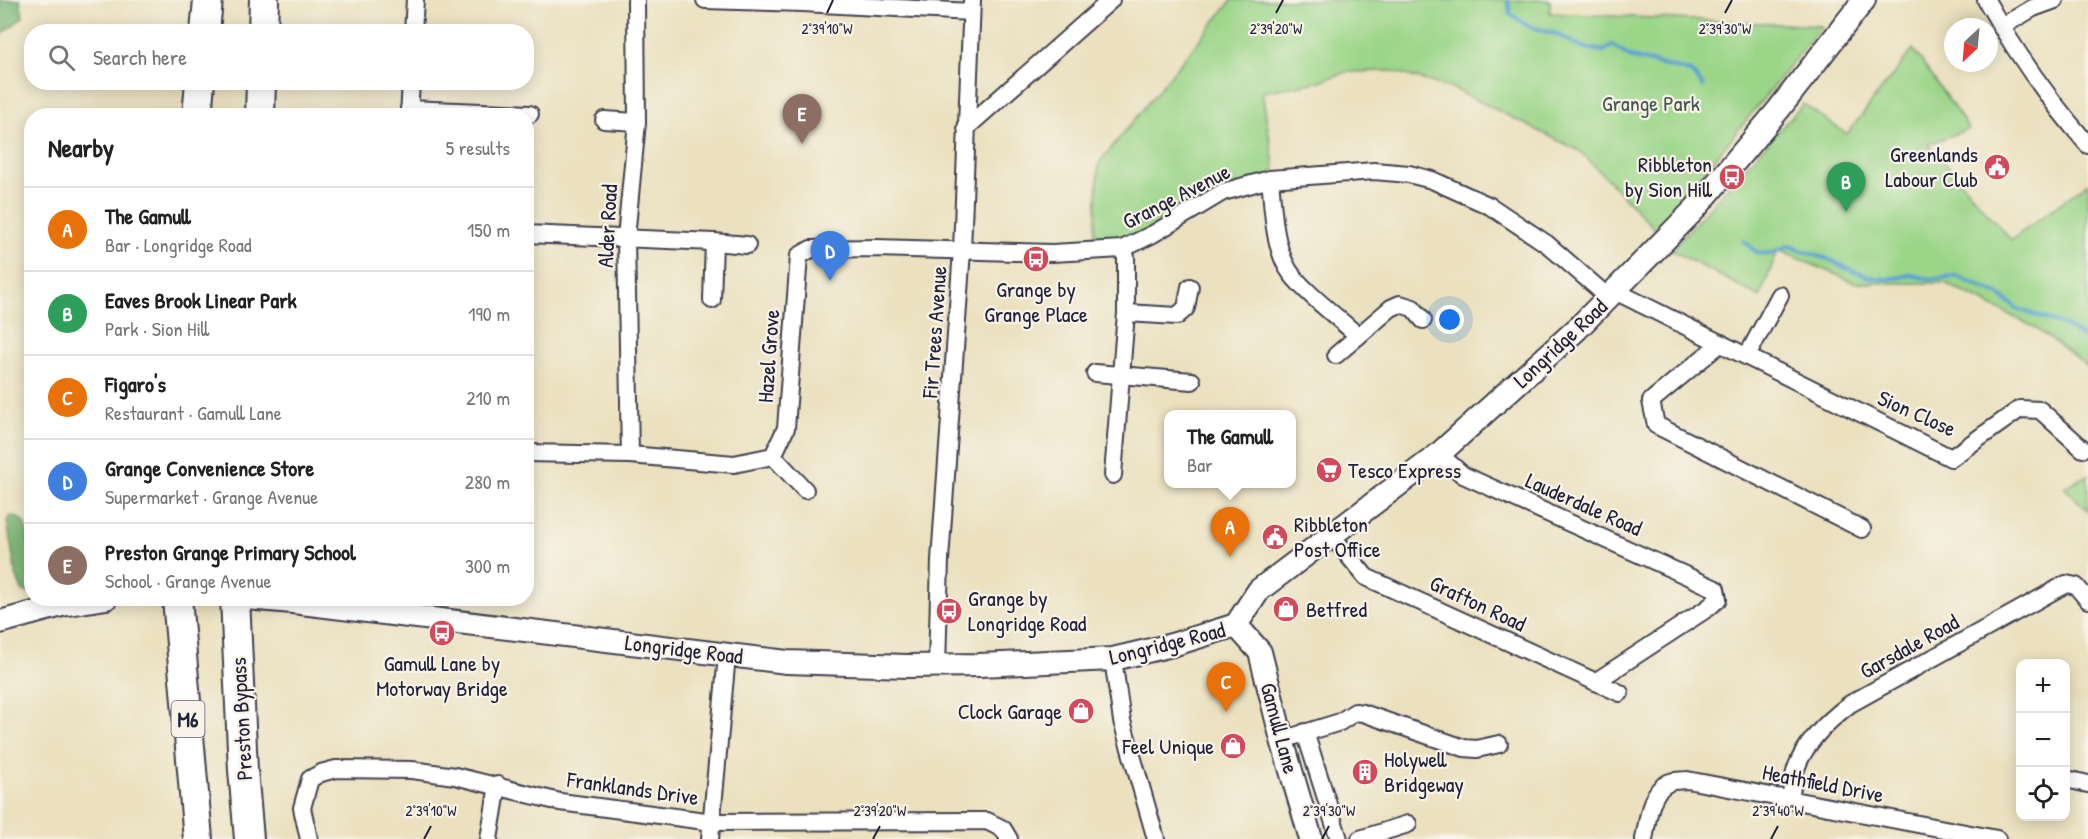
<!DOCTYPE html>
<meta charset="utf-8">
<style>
:root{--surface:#fff;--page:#f2f2f2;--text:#222;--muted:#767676;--line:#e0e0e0;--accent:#d1495b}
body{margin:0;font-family:"Patrick Hand",sans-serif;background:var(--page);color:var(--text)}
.controls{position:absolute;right:18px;bottom:18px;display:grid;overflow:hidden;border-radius:12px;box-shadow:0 3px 15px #0003}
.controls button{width:54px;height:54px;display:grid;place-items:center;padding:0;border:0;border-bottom:2px solid var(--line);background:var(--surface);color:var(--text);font:30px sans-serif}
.compass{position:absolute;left:1944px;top:18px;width:54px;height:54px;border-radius:50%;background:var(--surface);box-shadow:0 3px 15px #0003;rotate:206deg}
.you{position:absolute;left:1450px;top:320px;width:21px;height:21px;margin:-15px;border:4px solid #fff;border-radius:50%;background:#1a73e8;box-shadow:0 0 0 9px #1a73e833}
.badge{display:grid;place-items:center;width:39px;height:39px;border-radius:50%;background:var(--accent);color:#fff;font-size:20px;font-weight:700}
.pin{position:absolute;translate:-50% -50px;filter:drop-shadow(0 2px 3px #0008)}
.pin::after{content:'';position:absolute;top:32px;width:21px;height:18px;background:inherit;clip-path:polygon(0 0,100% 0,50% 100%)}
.popup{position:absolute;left:1164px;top:410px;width:132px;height:78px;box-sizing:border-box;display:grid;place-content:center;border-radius:12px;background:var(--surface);filter:drop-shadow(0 2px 4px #0005);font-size:20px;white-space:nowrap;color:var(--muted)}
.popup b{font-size:22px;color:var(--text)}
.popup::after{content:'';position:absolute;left:50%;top:100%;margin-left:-12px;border:12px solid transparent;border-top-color:var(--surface)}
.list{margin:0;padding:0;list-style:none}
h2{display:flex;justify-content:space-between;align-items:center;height:78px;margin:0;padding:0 24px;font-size:26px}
h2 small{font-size:20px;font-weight:400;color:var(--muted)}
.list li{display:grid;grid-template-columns:39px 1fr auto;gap:18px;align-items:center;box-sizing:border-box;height:84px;padding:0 24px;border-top:2px solid var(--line)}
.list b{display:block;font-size:22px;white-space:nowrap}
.list p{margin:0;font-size:20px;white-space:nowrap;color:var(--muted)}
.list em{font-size:20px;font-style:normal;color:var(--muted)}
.icon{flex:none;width:33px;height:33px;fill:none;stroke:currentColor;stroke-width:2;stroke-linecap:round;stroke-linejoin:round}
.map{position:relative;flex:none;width:2088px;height:839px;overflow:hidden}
.search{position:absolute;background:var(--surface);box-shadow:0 3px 15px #0003;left:24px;top:24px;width:510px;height:66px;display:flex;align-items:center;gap:15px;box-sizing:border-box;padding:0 21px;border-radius:24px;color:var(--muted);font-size:22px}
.panel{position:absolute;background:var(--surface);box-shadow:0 3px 15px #0003;left:24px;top:108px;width:510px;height:498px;border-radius:24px}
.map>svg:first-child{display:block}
</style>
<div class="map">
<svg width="2088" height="839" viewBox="0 0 2088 839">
<rect width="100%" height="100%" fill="#f7f3e8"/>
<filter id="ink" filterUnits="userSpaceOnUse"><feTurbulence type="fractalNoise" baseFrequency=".0167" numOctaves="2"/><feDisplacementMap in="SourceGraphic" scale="12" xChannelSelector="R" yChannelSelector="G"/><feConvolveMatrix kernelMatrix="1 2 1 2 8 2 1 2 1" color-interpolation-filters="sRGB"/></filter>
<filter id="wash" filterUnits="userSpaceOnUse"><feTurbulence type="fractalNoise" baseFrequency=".008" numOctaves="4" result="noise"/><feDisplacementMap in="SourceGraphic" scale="24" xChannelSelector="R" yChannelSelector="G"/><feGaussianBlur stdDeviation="1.35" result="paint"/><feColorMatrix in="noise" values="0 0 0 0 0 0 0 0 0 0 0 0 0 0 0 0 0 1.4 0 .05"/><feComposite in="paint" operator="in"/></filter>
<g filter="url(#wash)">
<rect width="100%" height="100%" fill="#ebe1bf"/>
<!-- green -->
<g fill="#9bd588" stroke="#5e7c62" stroke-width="1.5">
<polygon points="1232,0 1550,0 1550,13 1822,26 1657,231 1580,151 1454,89 1392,71 1347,72 1317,82 1262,92 1275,171 1137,238 1094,248 1099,163"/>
<polygon points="1913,49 1969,129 1928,144 2011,240 2088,183 2088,367 2034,327 1945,283 1856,283 1778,250 1760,297 1671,250 1803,104 1847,134"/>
<polygon points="2088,475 2088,511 2064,487"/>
</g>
<!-- forest -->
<g fill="#7cb674" stroke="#4f6c58" stroke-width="1.5">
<polygon points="0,0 20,0 23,17 0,36"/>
<polygon points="10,516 16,517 23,521 26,529 31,551 31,594 22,590 16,575 7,521"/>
</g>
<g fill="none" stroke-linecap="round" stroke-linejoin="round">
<!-- stream -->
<g stroke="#58a2d0" stroke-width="4.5">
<polyline points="1508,0 1510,14 1528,26 1556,34 1582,47 1604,51 1612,45 1630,57 1691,72 1703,86"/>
<polyline points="1744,241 1756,252 1770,254 1788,246 1828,259 1855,272 1874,278 1888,279 1911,275 1929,279 1956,276 1998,294 2018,309 2063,325 2088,340"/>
</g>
</g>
</g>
<g filter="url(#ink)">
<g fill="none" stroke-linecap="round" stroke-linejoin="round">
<defs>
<g id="street">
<polyline points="705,0 803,3 971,12"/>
<path d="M 1986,0 C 2015,52 2049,100 2088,145"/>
<polyline points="2001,27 2033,8 2055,0"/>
<polyline points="413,32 415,0"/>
<polyline points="409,109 530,114"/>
<polyline points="409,116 411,82"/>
<polyline points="604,120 637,122"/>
<polyline points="966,128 1111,0"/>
<path d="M 1270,179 C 1273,207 1273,243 1288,269 C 1300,289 1339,318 1358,336"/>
<polyline points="526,234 714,242 747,245"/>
<polyline points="1615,291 1951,458 2020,409 2040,410 2083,449"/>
<polyline points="712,300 714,242"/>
<polyline points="1126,313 1177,316 1186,308 1190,287"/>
<polyline points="1721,343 1651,401 1656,425 1862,529"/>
<polyline points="1336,355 1391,308 1400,304 1413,308 1423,320"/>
<polyline points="1747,356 1780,295"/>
<polyline points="1095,373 1192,381"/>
<polyline points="526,453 630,455 734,464 773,456 786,428 799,256 811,249 876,248 1052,253 1122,249 1153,234 1223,192 1270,179 1374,171 1409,174 1432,180 1490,206 1547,244 1608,297"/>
<polyline points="1439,454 1463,475 1716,589 1718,599 1708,608 1595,682"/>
<polyline points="630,455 626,238 637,122 636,0"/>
<polyline points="773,456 805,490"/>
<polyline points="1113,475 1126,313 1126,257 1122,249"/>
<polyline points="1332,536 1366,577 1620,693"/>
<polyline points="1113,659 1122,721 1156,839"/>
<polyline points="937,666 940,560 962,250 972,0"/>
<polyline points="1305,732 1339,839"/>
<polyline points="1282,740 1340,722 1355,712 1363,713 1464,748 1477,749 1499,744"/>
<polyline points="2066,779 2088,784"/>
<path d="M 1790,799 C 1792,788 1793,776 1797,766 C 1807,740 1829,720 1850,704 L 2066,584 L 2076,586 L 2088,600"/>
<polyline points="309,839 302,808 310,779 321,773 336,769 412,770 455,776 560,802 713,822 987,821 1003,829 1009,839"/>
<polyline points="489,839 498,785"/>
<polyline points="710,839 727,655"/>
<polyline points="1360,839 1408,824"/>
<path d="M 1644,839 C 1648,821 1649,792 1668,783 C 1672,780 1681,781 1687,780 L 1997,839"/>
</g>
<g id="secondary">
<polyline points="246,598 293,602 787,662 907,666 979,665 1113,659 1172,645 1236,625 1259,590 1439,454 1577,329 1695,209 1779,109 1864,0"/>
<polyline points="0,622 62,605 106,598"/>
<polyline points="1236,625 1260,652 1282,740 1311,839"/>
</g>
<g id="highway">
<polyline points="205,32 208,0"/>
<polyline points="263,32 264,0"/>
<polyline points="197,116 200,82"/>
<polyline points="260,116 261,82"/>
<polyline points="177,598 198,839"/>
<polyline points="235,598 243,770 249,839"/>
</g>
</defs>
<!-- street casing -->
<use href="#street" stroke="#403f4f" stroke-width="20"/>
<!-- secondary casing -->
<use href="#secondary" stroke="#403f4f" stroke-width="26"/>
<!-- highway casing -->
<use href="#highway" stroke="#403f4f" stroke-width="32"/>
<!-- street -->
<use href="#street" stroke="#fff" stroke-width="16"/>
<!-- secondary -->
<use href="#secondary" stroke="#fff" stroke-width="22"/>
<!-- highway -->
<use href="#highway" stroke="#fff" stroke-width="28"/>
</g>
</g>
<!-- ticks -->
<path fill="none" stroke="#22223b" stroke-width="2" d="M 827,13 L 833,0M 1276,13 L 1283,0M 1725,13 L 1732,0M 424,839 L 431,826M 873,839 L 880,826M 1322,839 L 1329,826M 1771,839 L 1778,826"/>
<!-- icons -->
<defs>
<symbol id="civic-disc" viewBox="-11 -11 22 22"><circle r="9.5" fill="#d1495b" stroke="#f7f3e8"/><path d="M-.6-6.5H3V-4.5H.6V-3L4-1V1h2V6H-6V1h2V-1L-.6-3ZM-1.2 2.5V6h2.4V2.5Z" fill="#fff"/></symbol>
<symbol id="bus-disc" viewBox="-11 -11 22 22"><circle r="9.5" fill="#d1495b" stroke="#f7f3e8"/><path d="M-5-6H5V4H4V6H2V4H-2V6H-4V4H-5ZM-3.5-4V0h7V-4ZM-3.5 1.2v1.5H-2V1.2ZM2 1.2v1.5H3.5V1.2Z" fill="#fff"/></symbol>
<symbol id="supermarket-disc" viewBox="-11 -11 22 22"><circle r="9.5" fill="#d1495b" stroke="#f7f3e8"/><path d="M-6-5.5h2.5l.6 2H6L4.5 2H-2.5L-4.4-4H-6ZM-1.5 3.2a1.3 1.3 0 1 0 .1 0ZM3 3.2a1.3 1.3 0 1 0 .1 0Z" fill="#fff"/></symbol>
<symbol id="shop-disc" viewBox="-11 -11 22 22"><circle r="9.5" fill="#d1495b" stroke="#f7f3e8"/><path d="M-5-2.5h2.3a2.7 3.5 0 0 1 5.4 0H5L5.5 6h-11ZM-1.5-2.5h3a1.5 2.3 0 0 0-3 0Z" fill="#fff"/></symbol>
<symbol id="building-disc" viewBox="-11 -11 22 22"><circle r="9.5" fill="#d1495b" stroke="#f7f3e8"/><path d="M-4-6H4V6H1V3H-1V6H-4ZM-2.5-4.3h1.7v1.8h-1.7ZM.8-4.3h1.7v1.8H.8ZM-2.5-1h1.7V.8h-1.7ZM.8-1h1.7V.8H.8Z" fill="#fff"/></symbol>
</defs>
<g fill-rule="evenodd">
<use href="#civic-disc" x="1982" y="152" width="30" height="30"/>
<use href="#bus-disc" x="1717" y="162" width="30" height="30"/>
<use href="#bus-disc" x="1021" y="244" width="30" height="30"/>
<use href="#supermarket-disc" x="1314" y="455" width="30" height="30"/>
<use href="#civic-disc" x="1260" y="522" width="30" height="30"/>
<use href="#shop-disc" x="1271" y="594" width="30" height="30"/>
<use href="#bus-disc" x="934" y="596" width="30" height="30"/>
<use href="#bus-disc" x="427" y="618" width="30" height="30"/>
<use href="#shop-disc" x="1066" y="696" width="30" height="30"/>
<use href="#shop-disc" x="1218" y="731" width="30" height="30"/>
<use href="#building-disc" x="1350" y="757" width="30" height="30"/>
</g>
<g text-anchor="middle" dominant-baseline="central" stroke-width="4.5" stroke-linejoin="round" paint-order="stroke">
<!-- shield labels -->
<rect fill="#f7f3e8" stroke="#62616f" stroke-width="1.5" x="171.5" y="701" width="33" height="36" rx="4.5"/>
<g font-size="21" font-weight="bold" fill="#22223b">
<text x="188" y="719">M6</text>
</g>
<!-- park labels -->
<g font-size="22" fill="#465852" stroke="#f7f3e8">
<text x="1651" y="103">Grange Park</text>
</g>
<!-- poi labels -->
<g font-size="22" fill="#22223b" stroke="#f7f3e8" text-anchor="start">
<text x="1978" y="154" text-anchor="end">Greenlands<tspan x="1978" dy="25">Labour Club</tspan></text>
<text x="1712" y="164" text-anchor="end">Ribbleton<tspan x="1712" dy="25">by Sion Hill</tspan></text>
<text x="1036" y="289" text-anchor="middle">Grange by<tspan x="1036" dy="25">Grange Place</tspan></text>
<text x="1348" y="470">Tesco Express</text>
<text x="1294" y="524">Ribbleton<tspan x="1294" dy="25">Post Office</tspan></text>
<text x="968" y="598">Grange by<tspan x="968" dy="25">Longridge Road</tspan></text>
<text x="1306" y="609">Betfred</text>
<text x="442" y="663" text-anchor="middle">Gamull Lane by<tspan x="442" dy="25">Motorway Bridge</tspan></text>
<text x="1062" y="711" text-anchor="end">Clock Garage</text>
<text x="1214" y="746" text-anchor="end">Feel Unique</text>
<text x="1384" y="759">Holywell<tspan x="1384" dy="25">Bridgeway</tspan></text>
</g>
<!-- street labels -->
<g font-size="22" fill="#22223b" stroke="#f7f3e8">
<text transform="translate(1176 196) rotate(-27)">Grange Avenue</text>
<text transform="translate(607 226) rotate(-87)">Alder Road</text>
<text transform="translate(934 332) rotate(-86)">Fir Trees Avenue</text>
<text transform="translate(1560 343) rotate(-43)">Longridge Road</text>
<text transform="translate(768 356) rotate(-86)">Hazel Grove</text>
<text transform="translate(1917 413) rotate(24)">Sion Close</text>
<text transform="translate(1584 504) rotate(24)">Lauderdale Road</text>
<text transform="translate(1478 603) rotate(25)">Grafton Road</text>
<text transform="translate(1167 643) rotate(-14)">Longridge Road</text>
<text transform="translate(1909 646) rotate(-29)">Garsdale Road</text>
<text transform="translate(684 649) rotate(7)">Longridge Road</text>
<text transform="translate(241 719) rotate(-93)">Preston Bypass</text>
<text transform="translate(1280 728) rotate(75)">Gamull Lane</text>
<text transform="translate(1823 783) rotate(11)">Heathfield Drive</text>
<text transform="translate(633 788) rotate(8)">Franklands Drive</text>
</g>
</g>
<g font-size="15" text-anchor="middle" fill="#22223b" stroke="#f7f3e8" stroke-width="4.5" stroke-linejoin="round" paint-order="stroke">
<text x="827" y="34">2°39'10"W</text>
<text x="1276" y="34">2°39'20"W</text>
<text x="1725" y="34">2°39'30"W</text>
<text x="431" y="816">2°39'10"W</text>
<text x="880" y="816">2°39'20"W</text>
<text x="1329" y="816">2°39'30"W</text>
<text x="1778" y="816">2°39'40"W</text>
</g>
</svg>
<div class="controls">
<button>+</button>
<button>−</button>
<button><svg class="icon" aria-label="locate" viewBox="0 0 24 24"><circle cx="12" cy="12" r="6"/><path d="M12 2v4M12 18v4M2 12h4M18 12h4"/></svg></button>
</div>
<svg class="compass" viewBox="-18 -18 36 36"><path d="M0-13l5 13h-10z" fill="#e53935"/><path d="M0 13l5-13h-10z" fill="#767676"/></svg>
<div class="you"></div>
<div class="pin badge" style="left:1230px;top:557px;background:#e8710a">A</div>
<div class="popup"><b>The Gamull</b>Bar</div>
<div class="pin badge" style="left:1846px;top:212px;background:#2e9e5b">B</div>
<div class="pin badge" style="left:1226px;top:712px;background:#e8710a">C</div>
<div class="pin badge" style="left:830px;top:281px;background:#3f7fe0">D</div>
<div class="pin badge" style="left:802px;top:144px;background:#8d6e63">E</div>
<div class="search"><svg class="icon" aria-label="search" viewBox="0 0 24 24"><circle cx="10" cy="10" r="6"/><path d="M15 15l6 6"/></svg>Search here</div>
<section class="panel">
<h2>Nearby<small>5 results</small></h2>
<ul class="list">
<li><span class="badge" style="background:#e8710a">A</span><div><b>The Gamull</b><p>Bar · Longridge Road</p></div><em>150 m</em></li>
<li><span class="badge" style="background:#2e9e5b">B</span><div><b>Eaves Brook Linear Park</b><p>Park · Sion Hill</p></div><em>190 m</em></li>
<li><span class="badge" style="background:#e8710a">C</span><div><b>Figaro's</b><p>Restaurant · Gamull Lane</p></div><em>210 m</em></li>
<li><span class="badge" style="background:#3f7fe0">D</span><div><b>Grange Convenience Store</b><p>Supermarket · Grange Avenue</p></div><em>280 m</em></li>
<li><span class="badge" style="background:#8d6e63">E</span><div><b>Preston Grange Primary School</b><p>School · Grange Avenue</p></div><em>300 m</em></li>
</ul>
</section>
</div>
